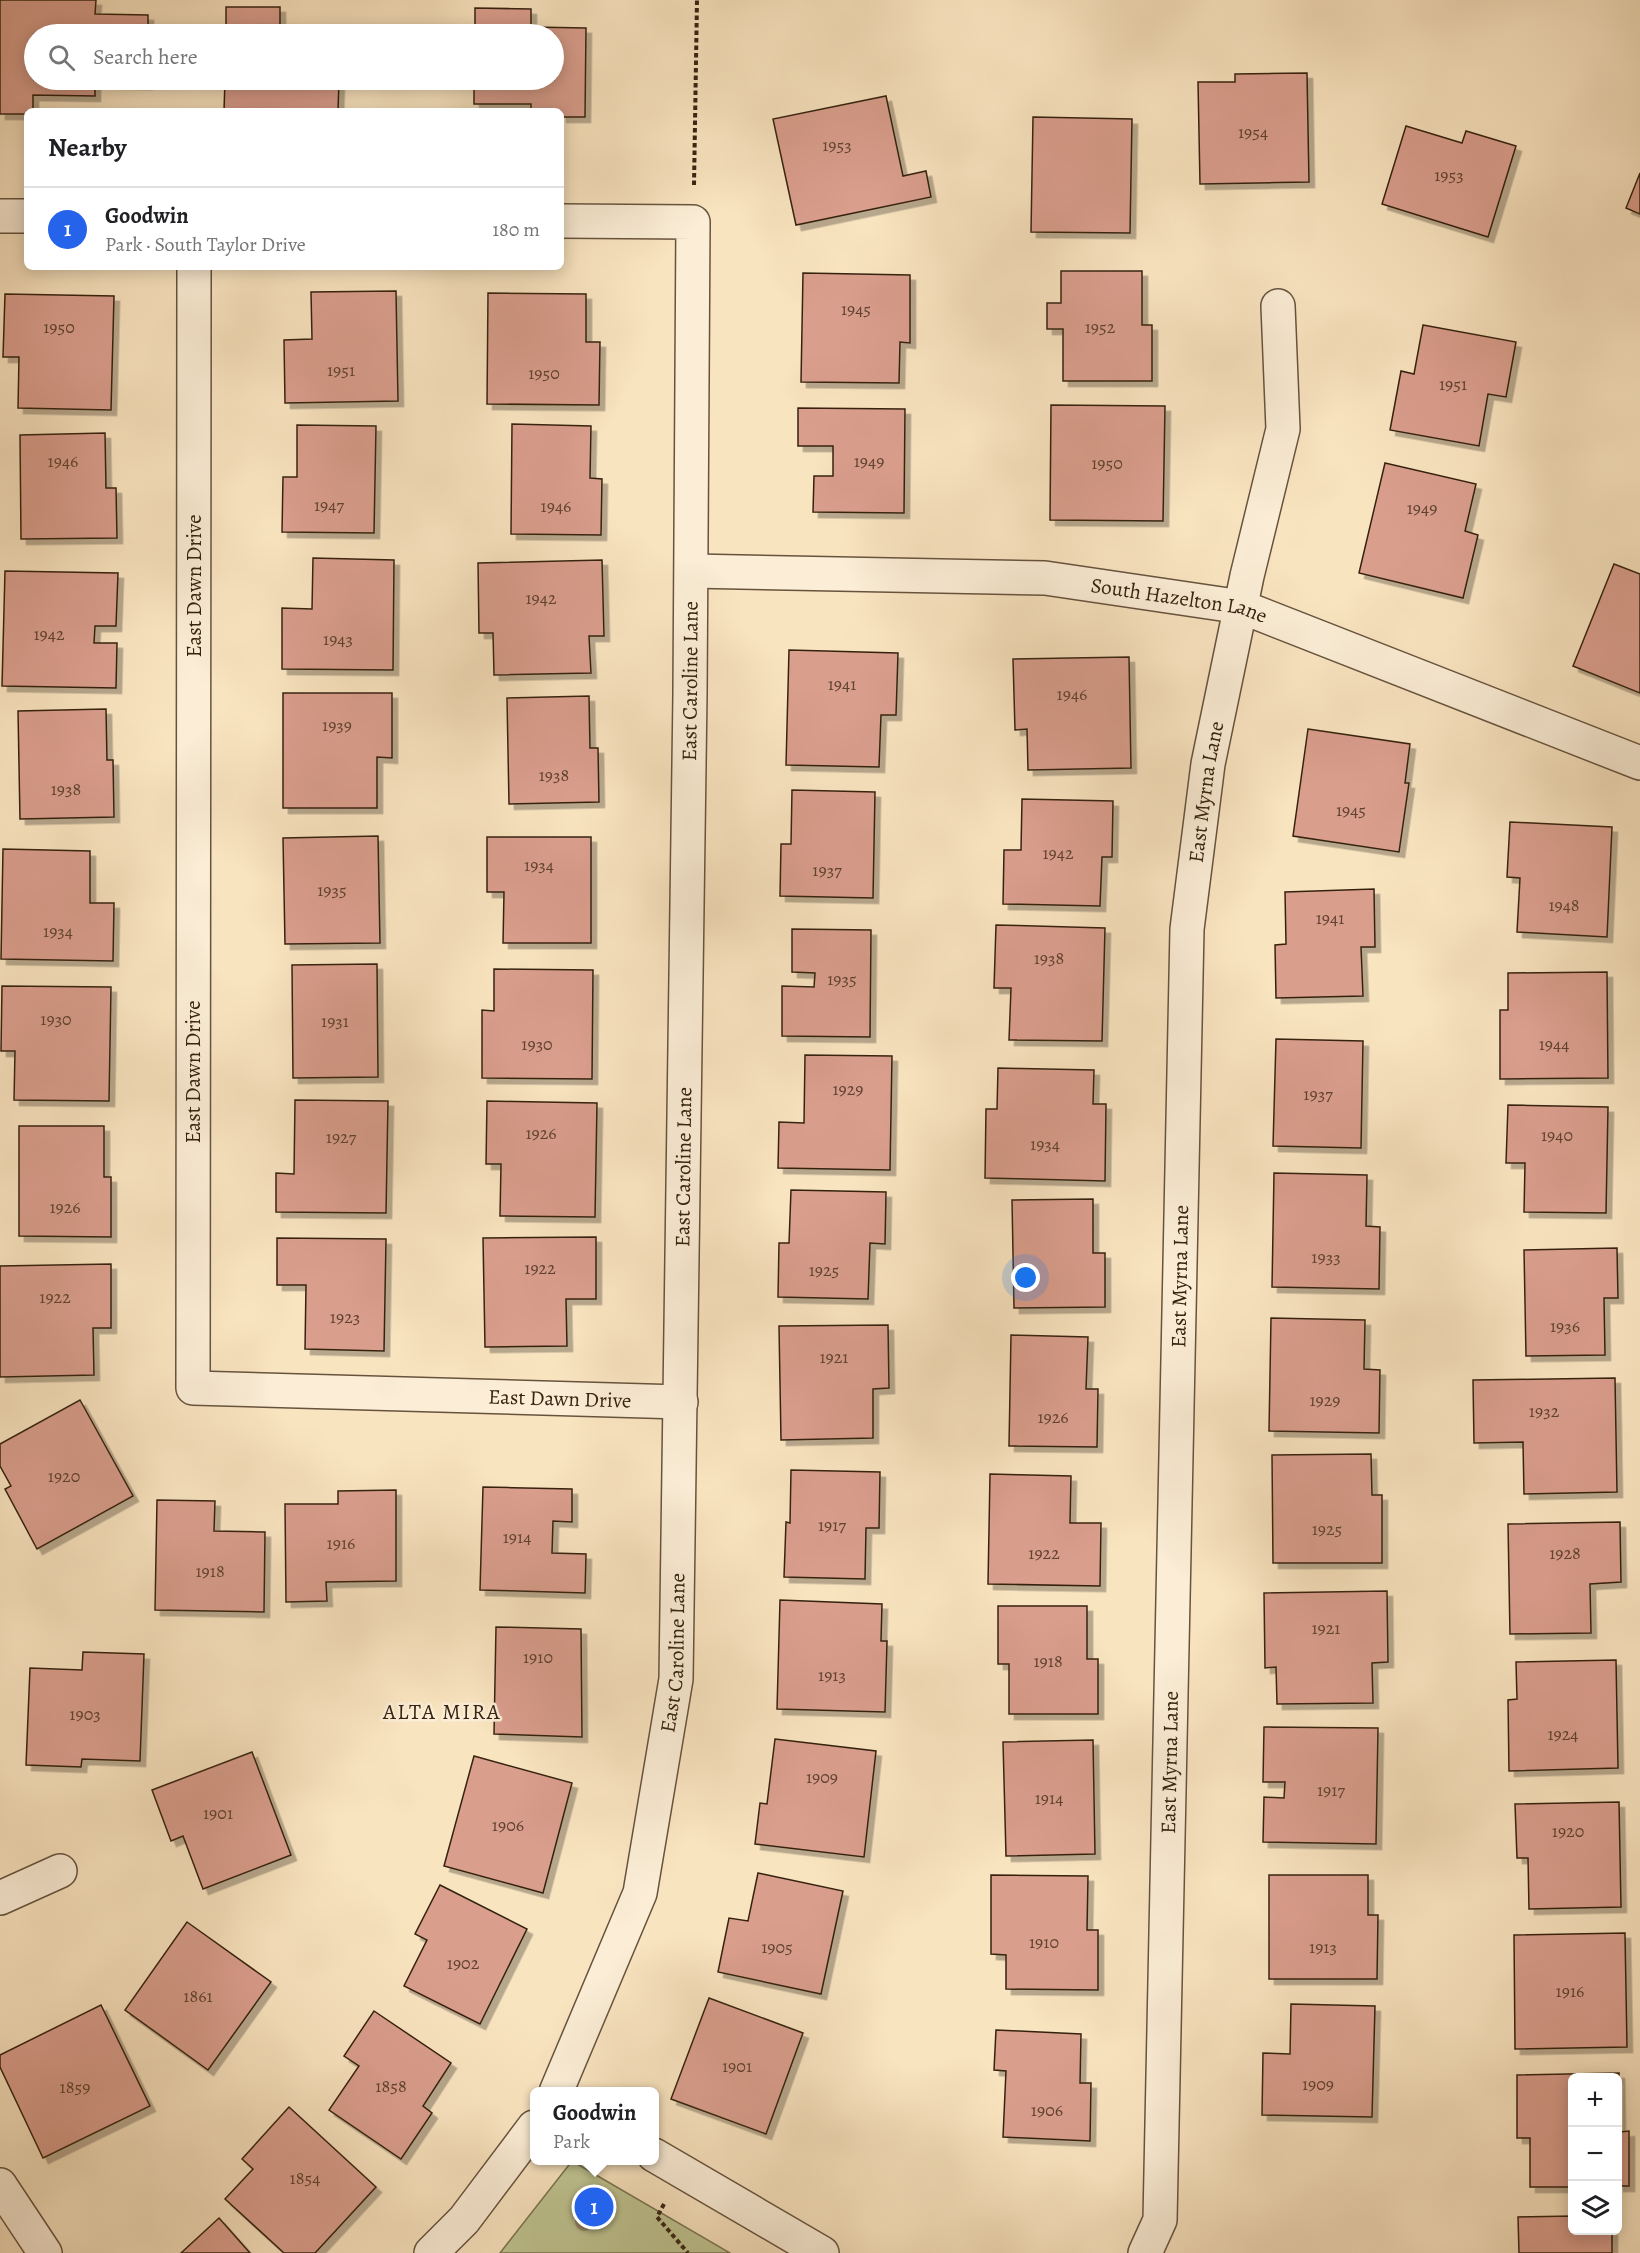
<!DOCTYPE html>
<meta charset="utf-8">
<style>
:root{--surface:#fff;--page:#f2f2f2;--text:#202124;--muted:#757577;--line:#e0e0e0;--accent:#2563eb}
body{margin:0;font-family:Alegreya,serif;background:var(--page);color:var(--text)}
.controls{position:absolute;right:18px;bottom:18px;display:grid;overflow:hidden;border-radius:9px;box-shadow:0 3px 15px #0003}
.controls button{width:54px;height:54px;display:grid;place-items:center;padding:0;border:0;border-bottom:2px solid var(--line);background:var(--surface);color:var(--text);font:30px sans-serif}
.you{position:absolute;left:1026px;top:1278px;width:21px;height:21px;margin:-15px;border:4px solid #fff;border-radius:50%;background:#1a73e8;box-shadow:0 0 0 9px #1a73e833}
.badge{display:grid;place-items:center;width:39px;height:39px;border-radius:50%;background:var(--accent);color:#fff;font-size:20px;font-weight:700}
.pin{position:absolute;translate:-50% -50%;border:3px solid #fff;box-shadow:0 2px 6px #0006}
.popup{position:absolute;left:530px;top:2087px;width:129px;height:78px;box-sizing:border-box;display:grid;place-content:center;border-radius:9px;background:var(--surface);filter:drop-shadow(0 2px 4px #0005);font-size:20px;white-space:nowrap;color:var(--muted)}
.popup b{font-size:22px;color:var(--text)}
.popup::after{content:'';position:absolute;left:50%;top:100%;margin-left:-12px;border:12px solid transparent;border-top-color:var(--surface)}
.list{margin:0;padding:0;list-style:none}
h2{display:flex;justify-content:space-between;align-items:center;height:78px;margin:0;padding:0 24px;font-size:26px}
h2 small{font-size:20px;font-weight:400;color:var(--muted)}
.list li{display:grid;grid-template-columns:39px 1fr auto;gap:18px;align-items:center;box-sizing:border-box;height:84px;padding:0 24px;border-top:2px solid var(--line)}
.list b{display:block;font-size:22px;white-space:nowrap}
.list p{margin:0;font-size:20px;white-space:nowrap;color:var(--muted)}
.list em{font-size:20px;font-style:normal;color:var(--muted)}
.icon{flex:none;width:33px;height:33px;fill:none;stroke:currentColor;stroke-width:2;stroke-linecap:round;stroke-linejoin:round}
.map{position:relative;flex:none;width:1640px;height:2253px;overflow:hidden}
.search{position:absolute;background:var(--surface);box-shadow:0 3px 15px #0003;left:24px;top:24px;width:540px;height:66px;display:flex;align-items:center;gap:15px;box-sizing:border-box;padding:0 21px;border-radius:33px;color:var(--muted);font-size:22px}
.panel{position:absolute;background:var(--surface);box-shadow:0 3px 15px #0003;left:24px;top:108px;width:540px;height:162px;border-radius:9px}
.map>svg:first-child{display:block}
</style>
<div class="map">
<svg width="1640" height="2253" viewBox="0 0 1640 2253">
<defs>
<filter id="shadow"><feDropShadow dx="5.5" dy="5.5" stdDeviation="0" flood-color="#0004"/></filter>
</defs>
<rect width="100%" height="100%" fill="#f9e4c0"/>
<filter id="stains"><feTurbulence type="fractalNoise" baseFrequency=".00333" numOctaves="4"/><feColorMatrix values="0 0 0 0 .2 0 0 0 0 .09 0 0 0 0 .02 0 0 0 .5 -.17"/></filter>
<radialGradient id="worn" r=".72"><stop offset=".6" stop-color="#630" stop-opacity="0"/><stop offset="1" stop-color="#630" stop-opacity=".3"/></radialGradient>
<!-- green -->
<polygon fill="#bfc491" stroke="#7a7451" stroke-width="1.5" points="572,2161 730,2253 500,2253"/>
<!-- building -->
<g fill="#da9e8d" stroke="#362311" stroke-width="1.5" filter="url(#shadow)">
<polygon points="0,0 96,0 95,14 148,15 148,34 34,34 34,80 147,80 147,84 95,83 95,96 33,95 33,111 27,111 27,114 0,114"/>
<polygon points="226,7 280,7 280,25 340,26 339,34 226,34"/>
<polygon points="475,8 531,9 531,27 586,28 585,117 561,117 561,111 531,111 531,104 474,104 474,80 554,80 554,34 475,34"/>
<polygon points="1307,73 1309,182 1200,184 1198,82 1235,82 1235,74"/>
<polygon points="225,80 339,80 338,111 224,111"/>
<polygon points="886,96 903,176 926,171 931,197 796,225 773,119"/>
<polygon points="1033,117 1132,119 1130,233 1031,232"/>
<polygon points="1406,126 1462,143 1466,131 1516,146 1488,237 1382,204"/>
<polygon points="1640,173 1640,214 1626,208"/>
<polygon points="1061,271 1142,271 1142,325 1152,325 1152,381 1063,381 1063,329 1047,329 1047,303 1061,303"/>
<polygon points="803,273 910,275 910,343 900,342 899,383 801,382"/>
<polygon points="396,291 398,401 285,403 284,340 312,339 311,292"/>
<polygon points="488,293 586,294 586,342 600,342 599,405 487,404"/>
<polygon points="5,294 114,296 111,410 18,408 19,357 3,357"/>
<polygon points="1423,325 1516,342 1506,397 1488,394 1479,446 1390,430 1401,371 1414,374"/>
<polygon points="1051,405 1165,406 1163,521 1050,520"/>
<polygon points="798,408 905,409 904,513 813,512 814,476 833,476 833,446 798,446"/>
<polygon points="512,424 591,426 590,478 602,479 601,535 511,534"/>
<polygon points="297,425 376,426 374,533 282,532 283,477 297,477"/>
<polygon points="105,433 106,488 116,488 117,538 21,539 20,435"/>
<polygon points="1385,463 1476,484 1465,531 1478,535 1463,598 1359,573"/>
<polygon points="313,558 394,560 393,670 282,669 282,608 312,609"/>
<polygon points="602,560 604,636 589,636 591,673 494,675 493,633 479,633 478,563"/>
<polygon points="1614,564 1640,574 1640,693 1573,666"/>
<polygon points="5,571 118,573 116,626 95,626 94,643 117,643 116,688 2,686"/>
<polygon points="789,650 898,653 896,715 881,715 879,767 786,765"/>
<polygon points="1129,657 1131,768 1028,770 1027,729 1015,730 1013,659"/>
<polygon points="283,693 392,693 392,758 377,757 377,808 283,808"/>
<polygon points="589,696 590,748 598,748 599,802 509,804 507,698"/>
<polygon points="106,709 107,760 113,760 114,817 20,819 18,711"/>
<polygon points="1308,729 1410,744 1405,783 1409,783 1399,852 1293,836"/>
<polygon points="792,790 875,792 873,898 780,896 781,844 791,844"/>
<polygon points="1022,799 1113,801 1112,857 1102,857 1100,906 1003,904 1004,850 1021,850"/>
<polygon points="1510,822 1612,827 1607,937 1517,932 1520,878 1507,877"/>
<polygon points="378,836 380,943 285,944 283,838"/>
<polygon points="487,837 591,837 591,943 503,943 504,892 487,892"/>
<polygon points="3,849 90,851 90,903 114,903 113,961 1,959"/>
<polygon points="1374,889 1375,947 1361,947 1363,996 1276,998 1275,945 1286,944 1285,892"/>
<polygon points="996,925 1105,928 1102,1041 1009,1040 1011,988 994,988"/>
<polygon points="792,929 871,930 870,1037 782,1036 782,986 814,987 815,973 792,972"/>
<polygon points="377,964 378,1077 293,1078 292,965"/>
<polygon points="494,969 593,970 592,1079 482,1078 482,1010 494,1011"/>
<polygon points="1607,972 1608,1078 1500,1079 1500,1010 1508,1010 1508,973"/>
<polygon points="2,986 111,987 109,1101 14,1100 15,1051 1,1051"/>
<polygon points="1276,1039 1363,1041 1361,1148 1273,1146"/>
<polygon points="805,1055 892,1056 890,1170 778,1168 779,1122 804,1123"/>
<polygon points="998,1068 1094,1070 1093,1104 1106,1104 1105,1181 985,1178 986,1109 997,1109"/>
<polygon points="295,1100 388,1101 386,1213 276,1212 276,1173 294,1174"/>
<polygon points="487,1101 597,1103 595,1217 500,1216 501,1164 486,1164"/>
<polygon points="1508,1105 1608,1107 1606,1213 1524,1212 1525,1163 1506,1163"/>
<polygon points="19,1126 104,1126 104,1177 111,1177 111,1237 19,1236"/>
<polygon points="1274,1173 1367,1175 1366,1226 1380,1227 1379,1289 1272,1287"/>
<polygon points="791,1190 886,1192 885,1244 870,1243 868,1299 778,1297 779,1243 789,1243"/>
<polygon points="1093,1199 1093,1253 1105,1253 1105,1307 1014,1308 1012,1200"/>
<polygon points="596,1237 596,1299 566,1299 567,1346 485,1347 483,1238"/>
<polygon points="277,1238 386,1239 384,1351 305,1349 306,1285 277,1285"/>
<polygon points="1617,1248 1618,1298 1604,1298 1605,1355 1526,1356 1524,1250"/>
<polygon points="111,1264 111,1328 93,1328 94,1375 0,1377 0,1266"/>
<polygon points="1271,1318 1365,1320 1364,1369 1380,1370 1379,1433 1269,1431"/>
<polygon points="888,1325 889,1388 873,1389 873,1438 781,1440 779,1326"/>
<polygon points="1011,1335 1088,1337 1086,1389 1098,1389 1097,1447 1009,1446"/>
<polygon points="1615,1378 1617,1492 1524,1494 1523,1442 1474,1443 1473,1380"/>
<polygon points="80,1400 133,1496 37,1549 5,1489 11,1486 0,1466 0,1444"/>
<polygon points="1371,1454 1372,1495 1382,1495 1382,1563 1273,1563 1272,1455"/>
<polygon points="791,1470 880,1472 879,1528 866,1528 865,1579 784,1577 786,1522 790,1523"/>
<polygon points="990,1474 1071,1476 1070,1523 1101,1523 1100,1586 988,1584"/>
<polygon points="483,1487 572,1489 572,1522 553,1521 552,1553 586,1554 585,1593 480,1590"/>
<polygon points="396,1490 396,1581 326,1582 327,1601 286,1602 285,1504 338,1504 338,1491"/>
<polygon points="157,1500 215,1501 214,1531 265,1532 264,1612 155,1610"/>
<polygon points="1620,1522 1621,1582 1590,1584 1591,1633 1510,1634 1508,1524"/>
<polygon points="1387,1591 1388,1662 1372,1663 1373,1703 1277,1704 1276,1667 1265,1668 1264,1593"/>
<polygon points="780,1600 882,1604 881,1641 887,1641 885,1712 777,1709"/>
<polygon points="998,1606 1087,1606 1087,1659 1098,1659 1098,1714 1009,1714 1009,1664 998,1664"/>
<polygon points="496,1627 581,1629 582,1737 494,1734"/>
<polygon points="83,1652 144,1654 140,1761 82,1759 81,1767 26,1765 30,1668 82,1670"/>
<polygon points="1616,1660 1618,1768 1509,1771 1508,1700 1517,1699 1516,1662"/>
<polygon points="1264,1727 1378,1728 1376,1844 1263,1842 1264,1797 1284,1798 1285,1782 1263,1782"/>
<polygon points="775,1739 876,1751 864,1857 755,1844 760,1803 767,1804"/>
<polygon points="1093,1740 1095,1854 1006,1856 1003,1742"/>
<polygon points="252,1752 291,1855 203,1889 183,1836 171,1841 152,1790"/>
<polygon points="474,1756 572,1783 543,1893 444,1866"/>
<polygon points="1619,1802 1621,1907 1529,1909 1528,1858 1517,1858 1515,1804"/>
<polygon points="758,1873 843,1891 821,1994 718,1972 729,1918 748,1921"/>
<polygon points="991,1875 1088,1876 1087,1930 1098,1930 1098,1990 1006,1989 1006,1955 991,1954"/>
<polygon points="1269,1875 1368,1875 1368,1915 1378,1915 1377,1979 1269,1979"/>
<polygon points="440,1885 527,1929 480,2024 404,1986 427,1940 415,1934"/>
<polygon points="187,1922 271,1982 208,2070 125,2010"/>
<polygon points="1625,1933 1627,2047 1515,2049 1514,1935"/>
<polygon points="709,1998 803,2033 766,2134 671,2099"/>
<polygon points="1291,2004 1375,2006 1372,2117 1262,2115 1263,2053 1290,2054"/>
<polygon points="101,2005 150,2106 43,2158 0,2067 0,2055"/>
<polygon points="374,2011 451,2063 423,2106 432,2113 401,2159 329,2110 359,2066 344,2056"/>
<polygon points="996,2030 1081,2034 1080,2083 1091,2083 1090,2141 1003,2137 1006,2071 994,2070"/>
<polygon points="1619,2073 1620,2132 1629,2131 1629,2186 1618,2186 1618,2078 1572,2078 1572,2187 1530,2187 1530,2138 1517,2138 1517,2075"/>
<polygon points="289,2107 376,2187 315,2253 284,2253 225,2199 253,2169 242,2159"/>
<polygon points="1572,2216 1572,2230 1612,2230 1612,2253 1519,2253 1518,2217"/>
<polygon points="219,2218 250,2253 181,2253"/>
</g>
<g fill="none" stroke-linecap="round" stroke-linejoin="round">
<defs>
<g id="street">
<polyline points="0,216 27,216"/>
<path id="s1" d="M 194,267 L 193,1388 L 681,1402"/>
<path id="s2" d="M 692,571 L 1045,578 L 1242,607 L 1640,763"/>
<polyline points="0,1898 60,1871"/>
<path id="s3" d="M 556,2092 L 640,1893 L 676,1679 L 690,694 L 693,222 L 561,221"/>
<polyline points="654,2155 822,2253"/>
<polyline points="0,2185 45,2253"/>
<polyline points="431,2253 464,2220 534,2127"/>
<path id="s4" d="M 1145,2253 L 1160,2220 L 1187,929 L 1208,764 L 1247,576 L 1283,429 L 1278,306"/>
</g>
</defs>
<!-- street casing -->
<use href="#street" stroke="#67533d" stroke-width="36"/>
<!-- path -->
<g stroke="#362311" stroke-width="4" stroke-dasharray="4.5 3" stroke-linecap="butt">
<polyline points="694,185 697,0"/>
<polyline points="664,2204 657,2217 688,2253"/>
</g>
<!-- street -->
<use href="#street" stroke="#fbedd6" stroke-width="33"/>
</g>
<!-- trees -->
<circle fill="#a49475" cx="584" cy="2222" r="9"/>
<g text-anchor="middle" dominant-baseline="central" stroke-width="5" stroke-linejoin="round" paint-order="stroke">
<!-- number labels -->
<g font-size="18" fill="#5f4230">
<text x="1253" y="132">1954</text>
<text x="837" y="145">1953</text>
<text x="1449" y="175">1953</text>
<text x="856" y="309">1945</text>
<text x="59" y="327">1950</text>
<text x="1100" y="327">1952</text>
<text x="341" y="370">1951</text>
<text x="544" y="373">1950</text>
<text x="1453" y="384">1951</text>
<text x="63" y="461">1946</text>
<text x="869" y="461">1949</text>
<text x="1107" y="463">1950</text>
<text x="329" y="505">1947</text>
<text x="556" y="506">1946</text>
<text x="1422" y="508">1949</text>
<text x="541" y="598">1942</text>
<text x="49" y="634">1942</text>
<text x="338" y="639">1943</text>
<text x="842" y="684">1941</text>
<text x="1072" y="694">1946</text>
<text x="337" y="725">1939</text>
<text x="554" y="775">1938</text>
<text x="66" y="789">1938</text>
<text x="1351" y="810">1945</text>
<text x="1058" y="853">1942</text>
<text x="539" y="865">1934</text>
<text x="827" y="870">1937</text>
<text x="332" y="890">1935</text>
<text x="1564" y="905">1948</text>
<text x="1330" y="918">1941</text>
<text x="58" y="931">1934</text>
<text x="1049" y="958">1938</text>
<text x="842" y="979">1935</text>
<text x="56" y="1019">1930</text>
<text x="335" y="1021">1931</text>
<text x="537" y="1044">1930</text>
<text x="1554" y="1044">1944</text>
<text x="848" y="1089">1929</text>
<text x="1318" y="1094">1937</text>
<text x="541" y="1133">1926</text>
<text x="1557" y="1135">1940</text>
<text x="341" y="1137">1927</text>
<text x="1045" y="1144">1934</text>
<text x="65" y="1207">1926</text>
<text x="1326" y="1257">1933</text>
<text x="540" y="1268">1922</text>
<text x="824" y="1270">1925</text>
<text x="55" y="1297">1922</text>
<text x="345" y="1317">1923</text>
<text x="1565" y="1326">1936</text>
<text x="834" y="1357">1921</text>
<text x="1325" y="1400">1929</text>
<text x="1544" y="1411">1932</text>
<text x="1053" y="1417">1926</text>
<text x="64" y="1476">1920</text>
<text x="832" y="1525">1917</text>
<text x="1327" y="1529">1925</text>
<text x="517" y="1537">1914</text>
<text x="341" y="1543">1916</text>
<text x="1044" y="1553">1922</text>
<text x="1565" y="1553">1928</text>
<text x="210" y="1571">1918</text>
<text x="1326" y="1628">1921</text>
<text x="538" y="1657">1910</text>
<text x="1048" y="1661">1918</text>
<text x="832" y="1675">1913</text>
<text x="85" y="1714">1903</text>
<text x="1563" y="1734">1924</text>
<text x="822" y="1777">1909</text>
<text x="1331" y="1790">1917</text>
<text x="1049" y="1798">1914</text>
<text x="218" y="1813">1901</text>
<text x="508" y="1825">1906</text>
<text x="1568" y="1831">1920</text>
<text x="1044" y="1942">1910</text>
<text x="777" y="1947">1905</text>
<text x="1323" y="1947">1913</text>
<text x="463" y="1963">1902</text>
<text x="1570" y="1991">1916</text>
<text x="198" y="1996">1861</text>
<text x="737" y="2066">1901</text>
<text x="1318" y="2084">1909</text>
<text x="391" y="2086">1858</text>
<text x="75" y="2087">1859</text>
<text x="1047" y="2110">1906</text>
<text x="305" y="2178">1854</text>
</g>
<!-- street labels -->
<g font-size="21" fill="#362311" stroke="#fbedd6">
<text transform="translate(194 586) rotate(-90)">East Dawn Drive</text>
<text stroke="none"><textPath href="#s2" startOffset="489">South Hazelton Lane</textPath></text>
<text stroke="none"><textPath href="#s3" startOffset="1431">East Caroline Lane</textPath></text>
<text stroke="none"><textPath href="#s4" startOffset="1466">East Myrna Lane</textPath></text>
<text transform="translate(193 1072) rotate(-90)">East Dawn Drive</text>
<text stroke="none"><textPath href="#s3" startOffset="945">East Caroline Lane</textPath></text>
<text stroke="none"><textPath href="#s4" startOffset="980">East Myrna Lane</textPath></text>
<text stroke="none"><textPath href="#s1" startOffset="1488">East Dawn Drive</textPath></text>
<text stroke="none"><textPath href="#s3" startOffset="459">East Caroline Lane</textPath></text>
<text stroke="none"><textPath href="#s4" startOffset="494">East Myrna Lane</textPath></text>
</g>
<!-- neighbourhood labels -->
<g font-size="22" letter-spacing="1.5" fill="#362311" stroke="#fbedd6">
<text x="442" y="1712">ALTA MIRA</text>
</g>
</g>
<rect width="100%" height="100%" filter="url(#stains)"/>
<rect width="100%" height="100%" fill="url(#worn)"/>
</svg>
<div class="controls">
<button>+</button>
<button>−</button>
<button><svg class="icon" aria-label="layers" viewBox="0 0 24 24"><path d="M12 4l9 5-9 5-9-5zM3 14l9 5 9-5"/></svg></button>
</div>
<div class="you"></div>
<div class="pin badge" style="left:594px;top:2207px">1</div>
<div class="popup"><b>Goodwin</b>Park</div>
<div class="search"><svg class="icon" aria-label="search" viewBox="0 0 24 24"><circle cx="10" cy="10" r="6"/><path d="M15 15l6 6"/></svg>Search here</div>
<section class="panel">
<h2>Nearby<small></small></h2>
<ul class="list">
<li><span class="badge">1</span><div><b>Goodwin</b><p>Park · South Taylor Drive</p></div><em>180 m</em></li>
</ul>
</section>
</div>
